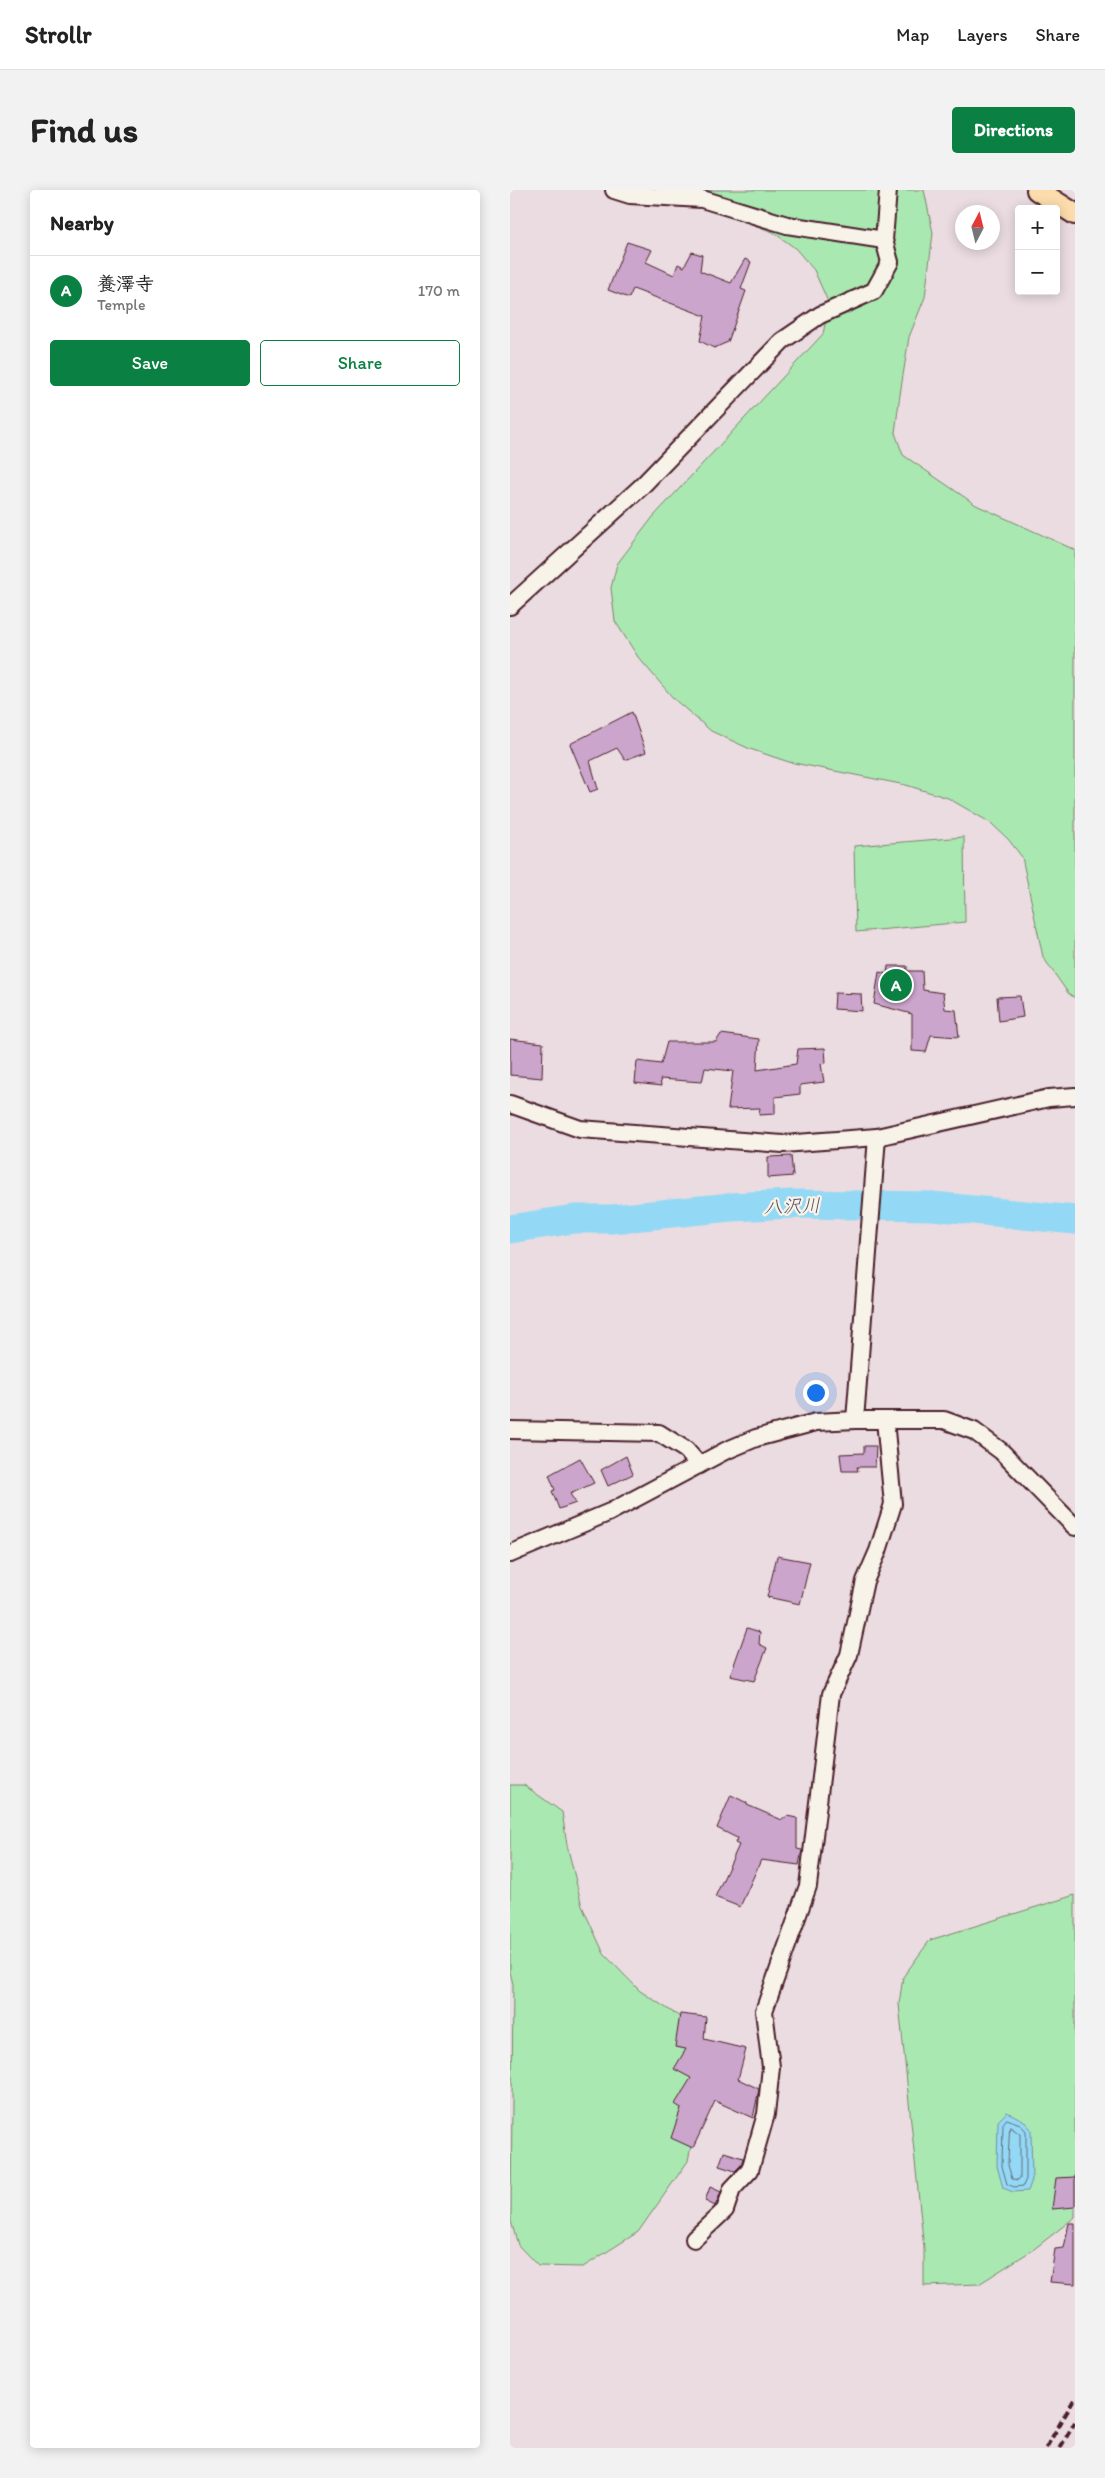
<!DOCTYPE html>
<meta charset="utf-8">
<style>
:root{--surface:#fff;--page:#f2f2f2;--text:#222;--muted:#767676;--line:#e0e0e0;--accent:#0b8043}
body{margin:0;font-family:Itim,"Klee One",sans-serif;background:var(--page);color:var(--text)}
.controls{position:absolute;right:15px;top:15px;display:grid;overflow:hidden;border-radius:5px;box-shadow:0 2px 12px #0003}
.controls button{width:45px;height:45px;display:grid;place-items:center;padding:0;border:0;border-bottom:1px solid var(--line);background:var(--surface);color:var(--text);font:25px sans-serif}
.compass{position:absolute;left:445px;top:15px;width:45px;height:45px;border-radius:50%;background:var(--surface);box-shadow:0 2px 12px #0003;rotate:7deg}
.you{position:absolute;left:305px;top:1202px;width:18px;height:18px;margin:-12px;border:4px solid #fff;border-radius:50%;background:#1a73e8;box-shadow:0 0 0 8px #1a73e833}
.badge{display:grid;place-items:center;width:32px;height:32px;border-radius:50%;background:var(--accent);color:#fff;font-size:16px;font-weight:700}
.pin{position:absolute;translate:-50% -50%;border:2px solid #fff;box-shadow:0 1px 5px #0006}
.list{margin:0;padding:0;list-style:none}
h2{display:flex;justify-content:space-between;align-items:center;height:65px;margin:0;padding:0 20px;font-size:21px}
h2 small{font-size:16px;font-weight:400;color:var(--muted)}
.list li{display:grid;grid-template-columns:32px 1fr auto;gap:15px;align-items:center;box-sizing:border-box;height:70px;padding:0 20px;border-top:1px solid var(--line)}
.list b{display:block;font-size:19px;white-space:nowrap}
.list p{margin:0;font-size:16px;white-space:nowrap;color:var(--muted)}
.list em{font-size:16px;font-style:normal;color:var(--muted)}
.actions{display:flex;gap:10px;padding:15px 20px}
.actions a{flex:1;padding:11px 0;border:1px solid var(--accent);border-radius:5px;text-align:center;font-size:18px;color:var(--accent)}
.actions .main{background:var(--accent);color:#fff}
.map{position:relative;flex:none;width:565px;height:2258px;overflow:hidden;border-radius:5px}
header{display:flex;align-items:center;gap:30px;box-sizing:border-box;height:70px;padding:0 25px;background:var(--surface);border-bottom:1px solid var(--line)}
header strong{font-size:24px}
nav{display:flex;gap:28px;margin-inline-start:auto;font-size:18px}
.intro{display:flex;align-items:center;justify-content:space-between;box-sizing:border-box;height:120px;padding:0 30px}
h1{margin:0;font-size:35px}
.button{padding:12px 22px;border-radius:5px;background:var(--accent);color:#fff;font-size:18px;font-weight:700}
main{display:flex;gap:30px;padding:0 30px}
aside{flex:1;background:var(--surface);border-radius:5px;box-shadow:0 2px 12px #0003}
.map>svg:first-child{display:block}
</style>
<header>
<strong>Strollr</strong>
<nav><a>Map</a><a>Layers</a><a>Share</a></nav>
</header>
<div class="intro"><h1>Find us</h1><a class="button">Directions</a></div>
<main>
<aside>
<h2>Nearby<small></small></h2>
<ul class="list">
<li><span class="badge">A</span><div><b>養澤寺</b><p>Temple</p></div><em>170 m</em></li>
</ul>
<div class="actions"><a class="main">Save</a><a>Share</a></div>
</aside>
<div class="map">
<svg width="565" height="2258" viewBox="0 0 565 2258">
<rect width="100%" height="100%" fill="#eadce0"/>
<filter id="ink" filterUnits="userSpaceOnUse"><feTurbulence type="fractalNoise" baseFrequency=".02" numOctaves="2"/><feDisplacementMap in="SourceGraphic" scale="10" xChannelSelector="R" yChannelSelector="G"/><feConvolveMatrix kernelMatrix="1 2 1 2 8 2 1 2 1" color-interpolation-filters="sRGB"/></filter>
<g filter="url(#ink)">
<!-- green -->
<g fill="#a9e9b1" stroke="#7a846e">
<polygon points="147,0 414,0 423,43 415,107 399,147 389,211 385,243 393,265 466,315 565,360 565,808 558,803 533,767 512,667 498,649 481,633 438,608 396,595 279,572 240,559 201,541 164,509 128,467 105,431 101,398 107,374 143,327 313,144 319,114 304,80 285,58 263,42"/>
<polygon points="454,647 455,732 346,742 344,656"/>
<polygon points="0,1595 14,1595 52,1622 57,1655 72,1716 94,1764 130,1801 181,1834 191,1904 178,1971 128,2042 73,2077 28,2076 8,2055 1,2031 3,1794 0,1782"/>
<polygon points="565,1705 565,2027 524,2059 469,2094 414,2096 414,2059 389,1814 393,1787 420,1750"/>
</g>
<!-- water -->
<polygon fill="#93d9f5" stroke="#768fa4" points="497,1922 513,1930 521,1939 522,1990 518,2001 503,2002 493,1998 487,1976 488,1931"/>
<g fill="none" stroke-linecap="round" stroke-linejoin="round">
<!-- shore -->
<g stroke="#67697c" stroke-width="1">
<polygon points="497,1929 510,1934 516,1941 516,1989 513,1996 504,1997 497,1994 492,1976 493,1934"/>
<polygon points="500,1937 510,1944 510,1988 508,1990 502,1989 498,1975"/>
</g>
<!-- river -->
<polyline stroke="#93d9f5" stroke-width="29" points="0,1039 64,1029 102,1029 221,1017 283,1014 422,1016 565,1030"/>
</g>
<!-- building -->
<g fill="#cba5cc" stroke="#4a1f2b">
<polygon points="117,52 142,60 136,72 164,85 168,74 174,77 182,62 192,65 190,81 221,93 235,69 241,72 231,99 236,101 218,152 204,158 190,151 195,126 123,99 119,108 98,100"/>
<polygon points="122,522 136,562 115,570 107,558 80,571 88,599 80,602 60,554"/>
<polygon points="378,776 397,776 397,781 412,781 413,800 433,803 435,819 446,820 449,847 421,845 416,862 402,861 402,824 364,814 369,782 377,784"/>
<polygon points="325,803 351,804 352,821 324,819"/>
<polygon points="510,806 513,827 489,831 487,807"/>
<polygon points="211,844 249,849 247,880 286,874 288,859 315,858 316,873 311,874 314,892 290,895 290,904 265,907 265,924 249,925 250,918 218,919 223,881 195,878 192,892 150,889 151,896 125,893 127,871 151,874 157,852 206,852"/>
<polygon points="0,849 33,853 32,888 0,885"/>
<polygon points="281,966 283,986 258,988 258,967"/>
<polygon points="354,1256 366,1256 365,1277 347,1277 348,1281 332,1281 330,1264 354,1263"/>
<polygon points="116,1266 123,1284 98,1296 91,1280"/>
<polygon points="70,1268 84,1293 60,1304 66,1313 49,1319 42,1301 45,1300 39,1285"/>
<polygon points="267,1366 300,1372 290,1414 257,1407"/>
<polygon points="237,1438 250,1442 249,1454 257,1458 244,1491 220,1486"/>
<polygon points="221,1605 237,1613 237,1615 272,1630 277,1626 287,1628 287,1659 292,1660 289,1675 251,1670 230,1717 205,1707 229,1655 225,1653 227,1648 207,1638"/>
<polygon points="170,1824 196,1827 194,1849 236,1859 228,1889 249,1899 243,1928 205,1911 183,1958 161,1948 171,1918 165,1914 181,1888 164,1879 176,1859 165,1857"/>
<polygon points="214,1962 233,1968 231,1975 225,1981 209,1976"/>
<polygon points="565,1987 565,2017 542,2019 546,1988"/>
<polygon points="200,1997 211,2002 205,2016 195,2011"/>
<polygon points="559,2033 565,2033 565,2094 540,2092 545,2059 554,2058"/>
</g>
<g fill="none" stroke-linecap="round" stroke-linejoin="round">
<defs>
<g id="minor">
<polyline points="104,0 120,5 192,9 277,35 374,50"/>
<polyline points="0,416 131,297 272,151 310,125 364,101 380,72 374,50 378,0"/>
<polyline points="0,914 70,939 273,954 367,947 539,908 565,906"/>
<polyline points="345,1230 367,947"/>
<polyline points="0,1240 149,1243 176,1260 189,1275"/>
<polyline points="0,1364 100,1322 215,1261 246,1248 306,1232 345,1230 434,1230 464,1241 491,1261 565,1337"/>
<polyline points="184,2049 215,2020 222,1999 240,1980 256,1924 261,1877 254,1821 298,1696 321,1504 339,1465 355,1391 368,1361 383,1314 375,1230"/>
</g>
<polyline id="major" points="527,0 565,24"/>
</defs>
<!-- minor casing -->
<use href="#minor" stroke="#4a1f2b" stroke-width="20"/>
<!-- major casing -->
<use href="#major" stroke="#4a1f2b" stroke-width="24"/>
<!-- minor -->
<use href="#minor" stroke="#f7f3e8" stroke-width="16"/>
<!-- major -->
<use href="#major" stroke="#fcdcac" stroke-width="20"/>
<!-- rail -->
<g stroke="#4a1f2b" stroke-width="4" stroke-dasharray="8 4" stroke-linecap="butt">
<polyline points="536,2258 565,2208"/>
<polyline points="550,2258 565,2232"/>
</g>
</g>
</g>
<g text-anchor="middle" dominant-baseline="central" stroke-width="4.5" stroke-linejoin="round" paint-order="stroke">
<!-- water labels -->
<g font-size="19" font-style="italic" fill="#5c4e5e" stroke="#f7f3e8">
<text transform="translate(282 1016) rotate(-2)">八沢川</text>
</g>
</g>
</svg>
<div class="controls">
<button>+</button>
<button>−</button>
</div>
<svg class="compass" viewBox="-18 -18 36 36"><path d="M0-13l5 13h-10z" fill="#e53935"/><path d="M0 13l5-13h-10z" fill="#767676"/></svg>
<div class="you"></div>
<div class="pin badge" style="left:386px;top:795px">A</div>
</div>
</main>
